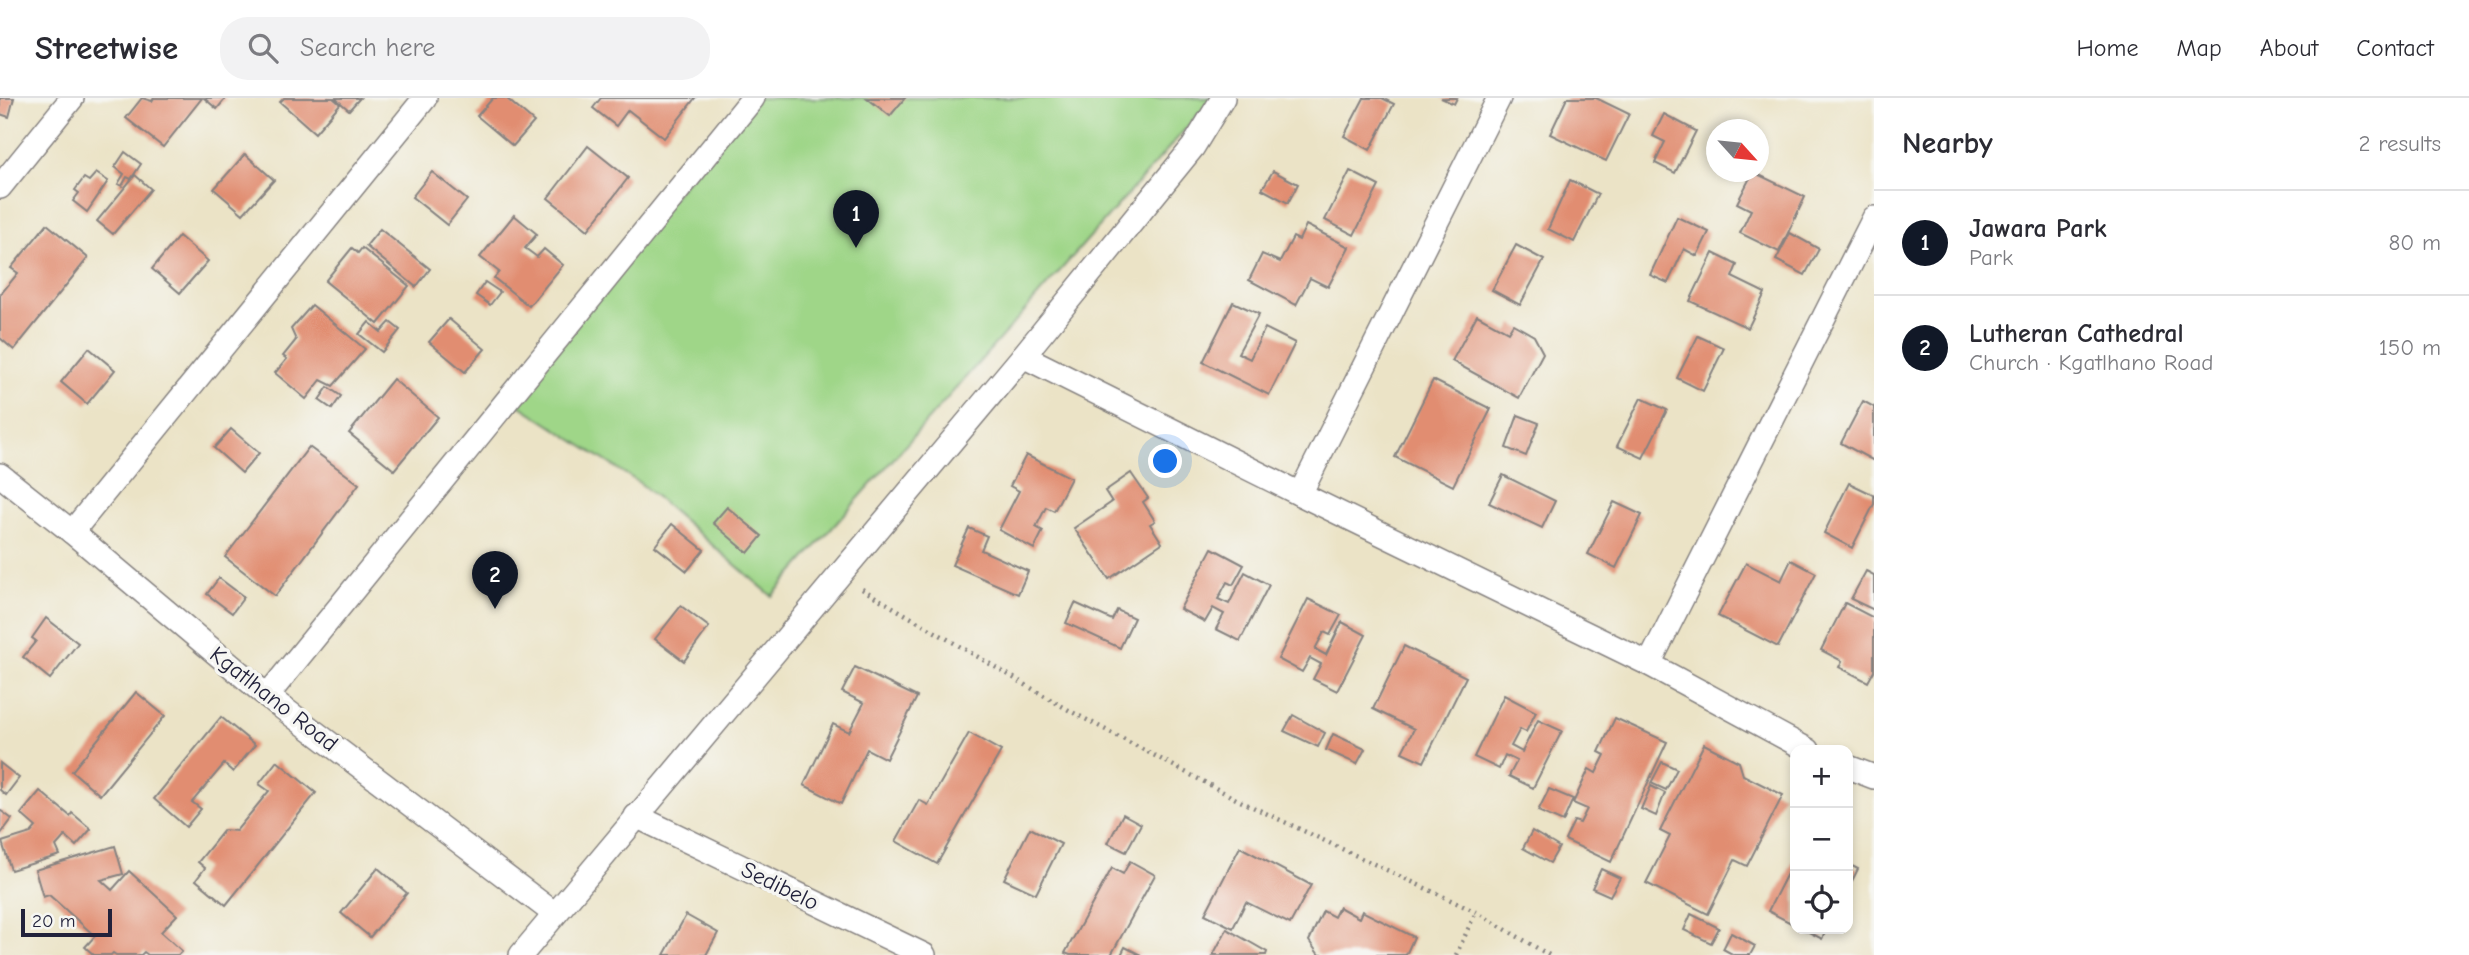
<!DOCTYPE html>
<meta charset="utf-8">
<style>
:root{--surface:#fff;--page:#f2f2f3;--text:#2b2b33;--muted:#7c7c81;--line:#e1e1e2;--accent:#111827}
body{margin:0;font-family:"Comic Neue",sans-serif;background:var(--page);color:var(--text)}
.controls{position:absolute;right:21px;bottom:21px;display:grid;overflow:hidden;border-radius:14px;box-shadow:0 4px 10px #0003}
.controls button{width:63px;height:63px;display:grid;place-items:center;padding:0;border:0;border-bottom:2px solid var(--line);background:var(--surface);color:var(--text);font:35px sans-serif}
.compass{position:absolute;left:1706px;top:21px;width:63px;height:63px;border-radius:50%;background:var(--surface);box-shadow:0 4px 10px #0003;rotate:117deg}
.scale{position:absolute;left:21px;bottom:18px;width:91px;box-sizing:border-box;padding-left:7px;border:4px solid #22223b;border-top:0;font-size:19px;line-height:24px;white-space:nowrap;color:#22223b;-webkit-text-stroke:5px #f6f6f2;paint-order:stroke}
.you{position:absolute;left:1166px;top:364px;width:24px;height:24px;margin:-18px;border:5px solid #fff;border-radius:50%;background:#1a73e8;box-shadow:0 0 0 10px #1a73e833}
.badge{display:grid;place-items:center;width:46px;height:46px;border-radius:50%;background:var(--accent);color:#fff;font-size:23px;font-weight:700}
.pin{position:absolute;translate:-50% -58px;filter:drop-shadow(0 2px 4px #0008)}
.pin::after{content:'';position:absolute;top:37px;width:24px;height:21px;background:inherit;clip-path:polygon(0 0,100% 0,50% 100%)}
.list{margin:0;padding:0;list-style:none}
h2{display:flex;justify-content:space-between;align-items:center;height:91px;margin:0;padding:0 28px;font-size:30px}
h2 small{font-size:23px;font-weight:400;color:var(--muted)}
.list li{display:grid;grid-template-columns:46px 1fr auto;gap:21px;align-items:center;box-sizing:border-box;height:105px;padding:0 28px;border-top:2px solid var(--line)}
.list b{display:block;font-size:26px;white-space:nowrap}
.list p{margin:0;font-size:23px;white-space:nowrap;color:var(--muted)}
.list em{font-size:23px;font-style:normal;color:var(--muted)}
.icon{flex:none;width:38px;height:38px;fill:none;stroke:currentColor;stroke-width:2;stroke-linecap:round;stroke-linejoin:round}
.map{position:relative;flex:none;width:1874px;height:857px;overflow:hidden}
header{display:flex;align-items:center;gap:42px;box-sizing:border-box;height:98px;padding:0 35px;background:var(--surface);border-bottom:2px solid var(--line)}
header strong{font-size:33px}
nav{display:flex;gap:38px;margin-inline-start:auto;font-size:24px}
.search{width:490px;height:63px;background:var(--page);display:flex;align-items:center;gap:18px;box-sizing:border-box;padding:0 24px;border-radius:28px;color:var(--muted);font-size:26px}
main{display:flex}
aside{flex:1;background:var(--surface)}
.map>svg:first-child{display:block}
</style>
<header>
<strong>Streetwise</strong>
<div class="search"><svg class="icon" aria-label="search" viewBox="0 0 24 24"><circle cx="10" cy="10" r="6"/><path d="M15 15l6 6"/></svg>Search here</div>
<nav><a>Home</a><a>Map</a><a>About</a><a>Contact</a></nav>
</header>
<main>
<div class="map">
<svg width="1874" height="857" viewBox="0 0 1874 857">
<rect width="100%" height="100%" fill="#f6f6f2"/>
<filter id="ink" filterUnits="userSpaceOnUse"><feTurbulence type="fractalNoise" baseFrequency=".0143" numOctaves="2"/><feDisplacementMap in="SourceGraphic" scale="14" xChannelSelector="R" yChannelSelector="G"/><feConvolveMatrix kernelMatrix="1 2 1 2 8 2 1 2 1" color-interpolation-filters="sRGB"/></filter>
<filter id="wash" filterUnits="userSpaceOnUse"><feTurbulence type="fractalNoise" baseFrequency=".00686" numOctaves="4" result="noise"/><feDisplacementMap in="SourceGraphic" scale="28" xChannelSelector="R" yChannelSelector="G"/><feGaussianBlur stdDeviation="1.57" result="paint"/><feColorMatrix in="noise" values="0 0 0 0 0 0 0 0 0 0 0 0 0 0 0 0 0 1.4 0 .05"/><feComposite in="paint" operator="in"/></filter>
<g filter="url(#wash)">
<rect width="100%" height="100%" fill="#ebe3c6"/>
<!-- green -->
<polygon fill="#9fd688" stroke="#607c62" stroke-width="2" points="753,0 1213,0 772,498 641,386 510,301"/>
<g id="blocks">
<!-- building -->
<g fill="#e18d71">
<polygon points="0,0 14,0 9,19 0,16"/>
<polygon points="142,0 152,3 154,0 202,0 163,49 126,20"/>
<polygon points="204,0 226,0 217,11"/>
<polygon points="284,0 333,0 340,6 315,35 280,4"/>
<polygon points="335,0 360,0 349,12"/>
<polygon points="493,0 506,0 534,24 513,48 477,18"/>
<polygon points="601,0 695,0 664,40 628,12 616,28 593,10"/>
<polygon points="867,0 905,0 890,18"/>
<polygon points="1364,0 1382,0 1394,6 1370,52 1344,38"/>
<polygon points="1441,0 1457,0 1454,6"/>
<polygon points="1567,0 1596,0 1629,16 1606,63 1550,36"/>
<polygon points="1664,16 1696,33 1675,75 1655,65 1665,44 1653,38"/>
<polygon points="588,48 628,80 588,132 548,100"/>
<polygon points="125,54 141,66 131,81 127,79 122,88 118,86 124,76 115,69"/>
<polygon points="245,56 274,82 243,116 214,91"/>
<polygon points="1273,73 1298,86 1288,105 1262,91"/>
<polygon points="1350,73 1379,88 1354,137 1325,122"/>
<polygon points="432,74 467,102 447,127 412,99"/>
<polygon points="1753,74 1805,99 1779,154 1740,135 1751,112 1737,105"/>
<polygon points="96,75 108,83 87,114 73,103 79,95 75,92 84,80 89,83"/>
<polygon points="135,77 151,91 113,136 97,123"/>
<polygon points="1570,82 1598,96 1574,144 1548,131"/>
<polygon points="514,117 537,136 525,150 537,159 544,151 563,167 529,208 494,180 499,174 480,159"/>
<polygon points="1677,119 1709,134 1697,158 1684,151 1668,185 1650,177"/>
<polygon points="47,126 88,160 14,252 0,240 0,197 18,175 11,170"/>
<polygon points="1306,127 1349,149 1328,189 1310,180 1296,207 1249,182 1262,156 1280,164 1293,139 1299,142"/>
<polygon points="380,131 430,171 416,189 366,148"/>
<polygon points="1790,135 1819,151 1805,177 1776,162"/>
<polygon points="179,138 208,163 180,195 152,171"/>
<polygon points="1516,147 1544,162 1520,207 1492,192"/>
<polygon points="352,150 358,155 362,150 409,188 378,226 325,183"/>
<polygon points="1713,155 1737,167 1732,179 1765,195 1748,230 1690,203"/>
<polygon points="485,184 500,194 490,207 476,197"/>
<polygon points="1233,204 1259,216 1238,255 1250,261 1265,230 1295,245 1269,297 1203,264"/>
<polygon points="312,207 365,251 333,288 321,282 306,301 275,275 287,261 283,258 296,242 291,231"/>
<polygon points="1477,217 1508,234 1513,226 1534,238 1543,255 1519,300 1452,263"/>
<polygon points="449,221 485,251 465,274 429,244"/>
<polygon points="369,224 381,234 390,224 400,232 382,254 359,236"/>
<polygon points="1698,238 1724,250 1703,293 1677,280"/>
<polygon points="89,250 115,272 87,306 61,284"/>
<polygon points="393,281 438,319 394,372 349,335"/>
<polygon points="1433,282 1491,311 1453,388 1395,359"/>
<polygon points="328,289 341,298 332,311 319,302"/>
<polygon points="1641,300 1667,312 1643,360 1617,348"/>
<polygon points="1863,303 1874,309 1874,363 1841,345"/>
<polygon points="1518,317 1539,325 1526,358 1506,350"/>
<polygon points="231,331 259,355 242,375 214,350"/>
<polygon points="309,349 359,386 275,498 225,459"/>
<polygon points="1026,357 1071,380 1054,413 1046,409 1036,429 1043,433 1034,451 999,432 1019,393 1010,388"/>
<polygon points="1131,375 1148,400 1143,404 1155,423 1150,426 1162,445 1109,481 1074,430 1112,404 1105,393"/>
<polygon points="1503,377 1555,403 1542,430 1489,405"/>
<polygon points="1849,385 1874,397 1874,406 1852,450 1824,435"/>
<polygon points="1614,404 1642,417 1616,470 1588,456"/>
<polygon points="727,409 762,438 748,455 713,425"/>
<polygon points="672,426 704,452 687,473 655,448"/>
<polygon points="969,430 987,438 981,452 1028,473 1018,496 952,467"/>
<polygon points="1212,450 1244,467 1233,487 1227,484 1218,501 1229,506 1245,474 1269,487 1240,543 1216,531 1224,516 1213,510 1205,524 1180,511"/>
<polygon points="1791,462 1816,475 1778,549 1718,518 1746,465 1781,483"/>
<polygon points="1866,473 1874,477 1874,512 1851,501"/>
<polygon points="219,480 244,499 232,515 207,496"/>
<polygon points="1308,501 1341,517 1330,537 1324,534 1315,551 1326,557 1342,524 1366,537 1337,593 1313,581 1321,566 1310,560 1302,574 1278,561"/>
<polygon points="1075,505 1112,522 1117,512 1134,520 1120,550 1066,525"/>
<polygon points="1845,505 1874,520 1874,573 1868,584 1839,569 1842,563 1821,552"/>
<polygon points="681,508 709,529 684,563 655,541"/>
<polygon points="46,520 78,545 50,581 23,559 36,543 32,540"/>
<polygon points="1404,548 1466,579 1424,664 1402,654 1414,631 1373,611"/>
<polygon points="855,569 917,599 886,661 867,651 841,706 804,687 833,626 849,634 864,605 842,594"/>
<polygon points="136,594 165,618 100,697 72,673"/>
<polygon points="1504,597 1536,614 1526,634 1520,631 1511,648 1522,654 1538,622 1562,633 1533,690 1509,678 1517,663 1505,657 1499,671 1474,659"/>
<polygon points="1293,617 1325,635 1318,649 1284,633"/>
<polygon points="221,619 255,647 233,674 224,666 192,704 201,711 186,729 154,701"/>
<polygon points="1615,620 1667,644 1611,764 1565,742 1574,723 1580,725 1587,711 1573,705 1589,671 1596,675 1605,657 1599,654"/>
<polygon points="969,635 1001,653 937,766 896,743 919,702 928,707"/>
<polygon points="1333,636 1365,651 1357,666 1326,652"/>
<polygon points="1704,646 1739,664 1743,677 1783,697 1747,768 1735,762 1708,816 1646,785 1670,738 1660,733"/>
<polygon points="277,663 316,695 226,807 196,782 205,770 198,764 224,732 236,733 269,693 259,686"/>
<polygon points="1662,664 1677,671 1666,692 1651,685"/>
<polygon points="0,665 19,680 6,697 0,692"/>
<polygon points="1651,688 1665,695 1656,718 1641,711"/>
<polygon points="1549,691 1573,701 1563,724 1538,713"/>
<polygon points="40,693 70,718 72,715 91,731 76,748 65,738 56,748 60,757 11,772 2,744 31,735 36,729 21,716"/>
<polygon points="0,712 12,721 0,737"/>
<polygon points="1123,716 1141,726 1126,754 1108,745"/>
<polygon points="1030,730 1061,746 1036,796 1004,781"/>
<polygon points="1532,733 1559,749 1550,765 1523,750"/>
<polygon points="115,748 123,776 101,782 112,792 129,773 177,817 161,834 182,853 178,857 148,857 144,854 141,857 116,857 113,855 111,857 94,857 85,849 95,838 49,797 43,799 35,772"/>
<polygon points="1240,749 1311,787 1290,826 1246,804 1233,830 1205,816"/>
<polygon points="1795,760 1795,827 1768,813"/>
<polygon points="1130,763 1155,777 1111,857 1070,857 1065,855 1112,770 1123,776"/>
<polygon points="1848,766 1858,771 1848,791"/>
<polygon points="378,770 407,795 370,839 341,815"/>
<polygon points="1601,771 1620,780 1610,798 1592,790"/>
<polygon points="1339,809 1359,820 1362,813 1414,839 1406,857 1319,857 1309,843 1323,813 1334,819"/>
<polygon points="1691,816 1719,830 1711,845 1684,832"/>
<polygon points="686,817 718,835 706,857 664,857"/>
<polygon points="1227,831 1267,854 1266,857 1213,857"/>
<polygon points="1803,831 1827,831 1822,841"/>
<polygon points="1731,835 1755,848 1750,857 1734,857 1723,851"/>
<polygon points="1125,849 1141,857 1121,857"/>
</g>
</g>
</g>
<g filter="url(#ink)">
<use href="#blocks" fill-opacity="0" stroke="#868280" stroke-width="2"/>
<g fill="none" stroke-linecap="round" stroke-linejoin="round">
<defs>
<g id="minor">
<polyline points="0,89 72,0"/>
<polyline points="1023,258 1300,396 1649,566 1808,652"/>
<polyline points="0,377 72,434 267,598 555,816"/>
<polyline points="1300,396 1499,0"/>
<polyline points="72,434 425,0"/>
<polyline points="1649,566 1874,120"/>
<polyline points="267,598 753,0"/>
<polyline points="1848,669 1874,679"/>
<polyline points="636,718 924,857"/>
<polyline points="521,857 1023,258 1193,49 1223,0"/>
</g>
</defs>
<!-- minor casing -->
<use href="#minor" stroke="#868280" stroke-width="26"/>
<!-- path -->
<g stroke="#868280" stroke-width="4.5" stroke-dasharray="2 5" stroke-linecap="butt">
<polyline points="862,491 1072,614 1240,703 1476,814 1549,857"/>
<polyline points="1456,857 1476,814"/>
</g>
<!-- minor -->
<use href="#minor" stroke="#fff" stroke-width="23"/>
</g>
</g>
<g text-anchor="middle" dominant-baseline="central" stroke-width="7" stroke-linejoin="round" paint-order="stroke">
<!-- street labels -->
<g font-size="23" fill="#22223b" stroke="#f6f6f2">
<text transform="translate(274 601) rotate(38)">Kgatlhano Road</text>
<text transform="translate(780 788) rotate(26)">Sedibelo</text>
</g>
</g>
</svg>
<div class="controls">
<button>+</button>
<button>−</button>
<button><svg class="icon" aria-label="locate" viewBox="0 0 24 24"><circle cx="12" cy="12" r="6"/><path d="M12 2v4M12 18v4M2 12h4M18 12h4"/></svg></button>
</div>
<svg class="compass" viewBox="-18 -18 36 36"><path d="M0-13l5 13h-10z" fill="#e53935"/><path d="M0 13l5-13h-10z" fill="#7c7c81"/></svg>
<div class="scale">20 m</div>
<div class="you"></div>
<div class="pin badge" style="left:856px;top:150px">1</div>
<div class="pin badge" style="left:495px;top:511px">2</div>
</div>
<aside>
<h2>Nearby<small>2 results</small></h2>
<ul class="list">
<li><span class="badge">1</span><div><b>Jawara Park</b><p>Park</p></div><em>80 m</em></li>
<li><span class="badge">2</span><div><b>Lutheran Cathedral</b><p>Church · Kgatlhano Road</p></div><em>150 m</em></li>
</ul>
</aside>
</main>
